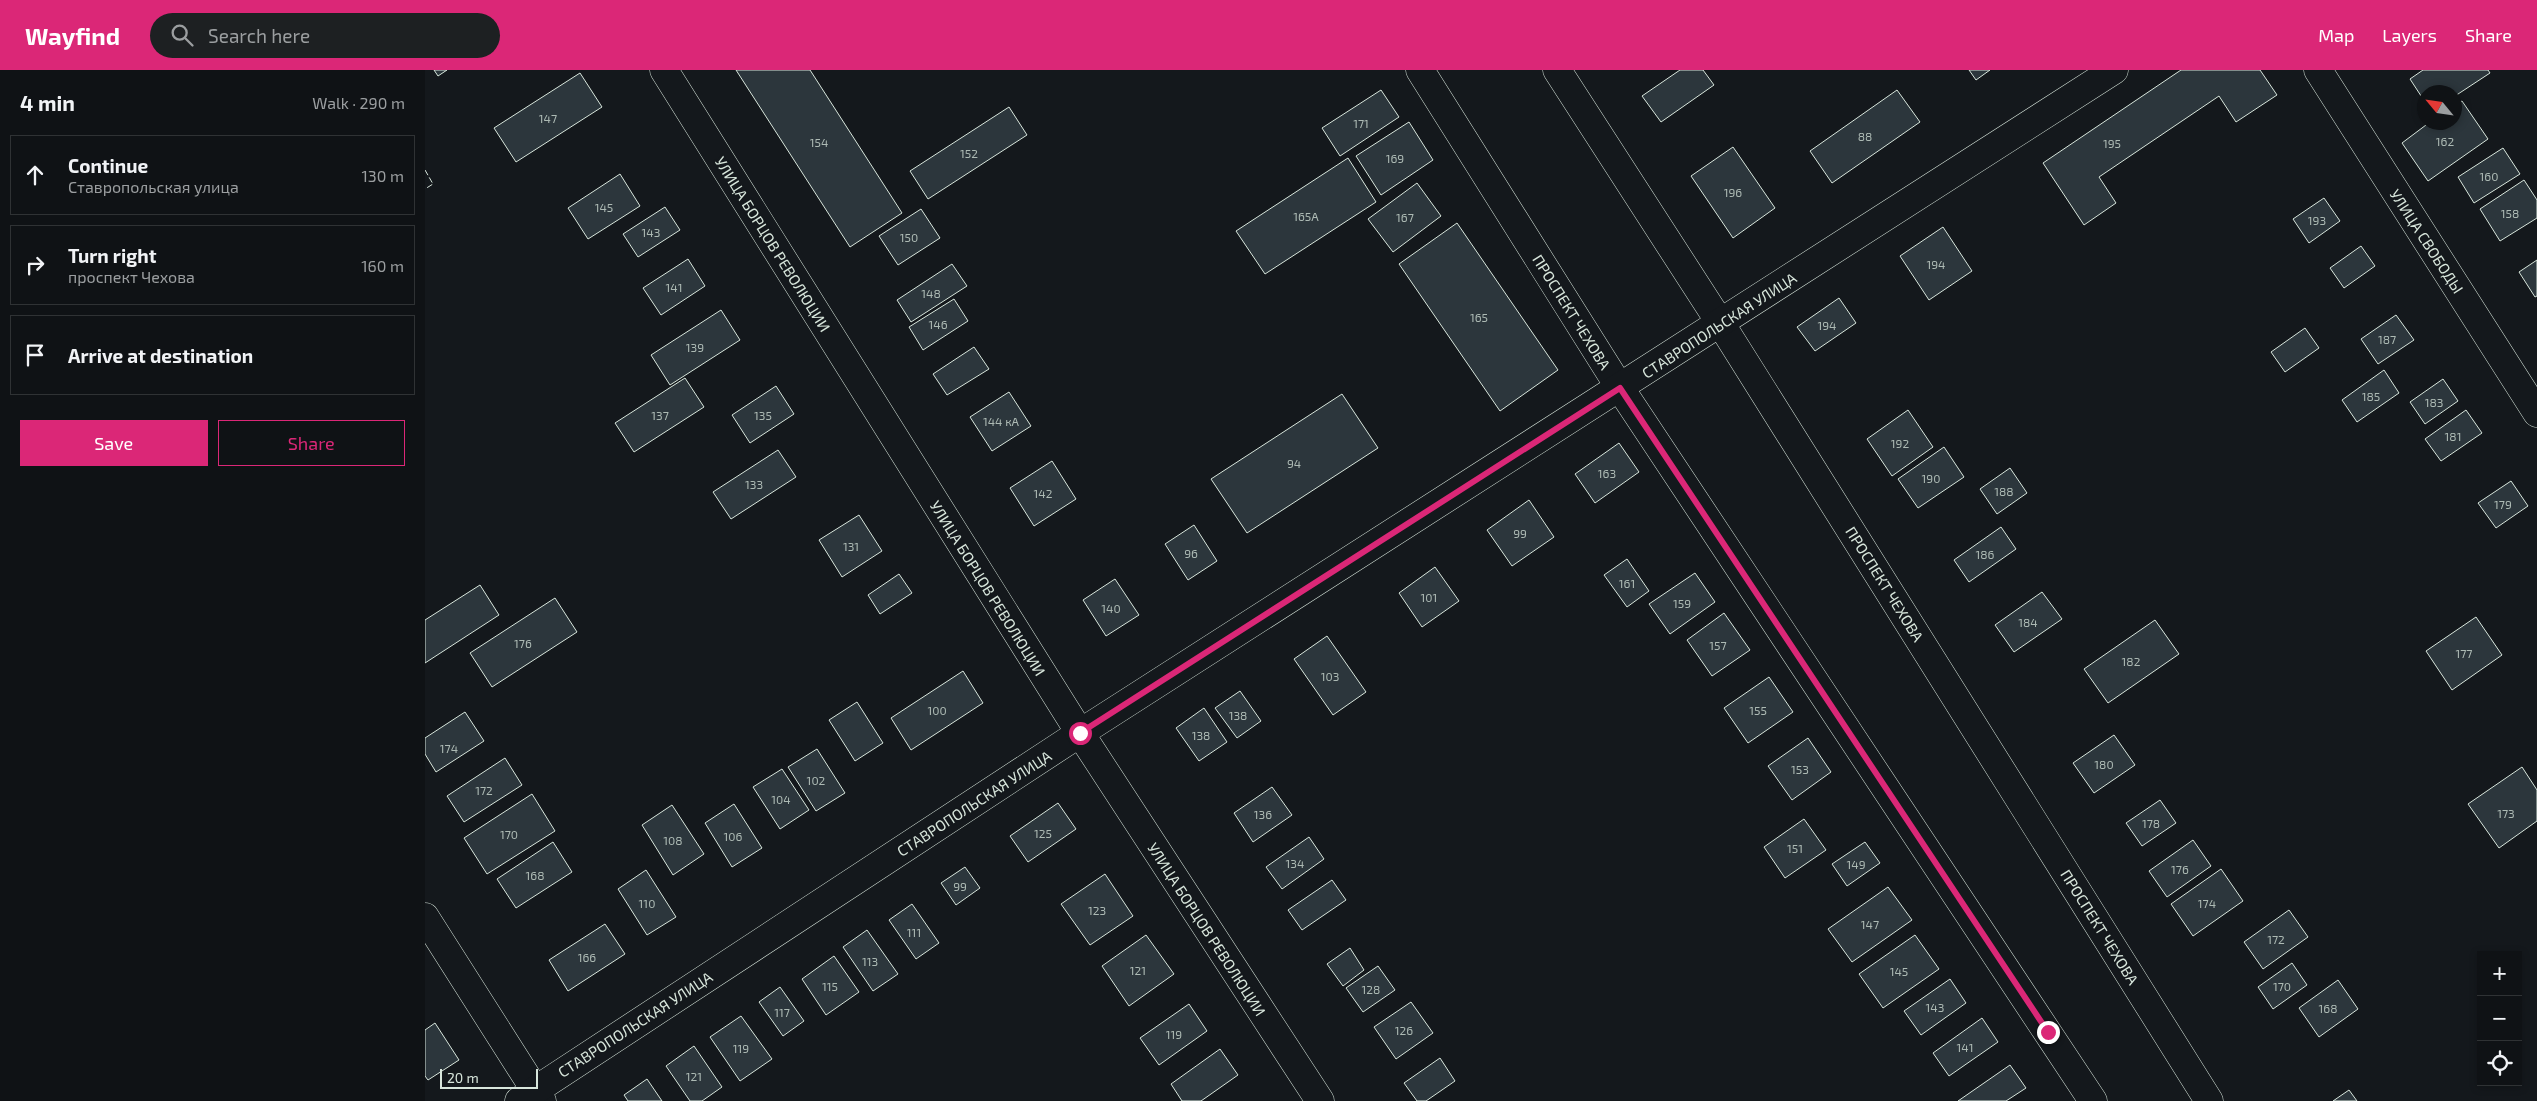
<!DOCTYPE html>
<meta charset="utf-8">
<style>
:root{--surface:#0f1215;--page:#1d2022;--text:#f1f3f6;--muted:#9b9ea0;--line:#2f3234;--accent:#db2777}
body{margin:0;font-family:"Exo 2",sans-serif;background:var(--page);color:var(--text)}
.controls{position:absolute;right:15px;bottom:15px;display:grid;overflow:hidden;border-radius:0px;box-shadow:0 2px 8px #0003}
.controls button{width:45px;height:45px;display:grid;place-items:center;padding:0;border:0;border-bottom:1px solid var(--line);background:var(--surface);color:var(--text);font:25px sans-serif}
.compass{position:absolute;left:1992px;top:15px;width:45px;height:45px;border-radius:50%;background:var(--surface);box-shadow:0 2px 8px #0003;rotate:299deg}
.scale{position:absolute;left:15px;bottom:12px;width:98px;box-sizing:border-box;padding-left:5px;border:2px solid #d8e6dc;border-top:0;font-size:14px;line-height:18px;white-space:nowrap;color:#d8e6dc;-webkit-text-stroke:4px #14181c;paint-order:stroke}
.stop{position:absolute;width:15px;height:15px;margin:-11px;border:4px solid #db2777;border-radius:50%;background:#fff}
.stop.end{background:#db2777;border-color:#fff;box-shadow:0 1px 5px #0008}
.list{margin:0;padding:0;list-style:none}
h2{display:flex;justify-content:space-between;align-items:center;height:65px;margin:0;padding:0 20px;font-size:21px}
h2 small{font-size:16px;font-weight:400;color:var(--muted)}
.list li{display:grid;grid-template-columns:32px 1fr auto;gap:15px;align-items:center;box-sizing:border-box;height:80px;margin:0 10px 10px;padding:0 10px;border:1px solid var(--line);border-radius:0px}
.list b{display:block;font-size:19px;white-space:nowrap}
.list p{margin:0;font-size:16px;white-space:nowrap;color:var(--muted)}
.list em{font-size:16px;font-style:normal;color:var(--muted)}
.actions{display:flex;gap:10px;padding:15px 20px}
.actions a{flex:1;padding:11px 0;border:1px solid var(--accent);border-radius:0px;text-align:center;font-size:18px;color:var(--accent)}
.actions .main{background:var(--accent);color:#fff}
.icon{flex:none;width:28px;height:28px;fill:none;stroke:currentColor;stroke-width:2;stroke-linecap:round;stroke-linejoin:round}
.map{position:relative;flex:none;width:2112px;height:1031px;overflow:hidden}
header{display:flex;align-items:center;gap:30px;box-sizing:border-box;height:70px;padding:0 25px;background:var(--accent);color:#fff}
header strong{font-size:24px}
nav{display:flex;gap:28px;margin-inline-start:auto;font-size:18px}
.search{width:350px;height:45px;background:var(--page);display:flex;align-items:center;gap:12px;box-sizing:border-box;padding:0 18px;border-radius:28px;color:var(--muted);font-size:19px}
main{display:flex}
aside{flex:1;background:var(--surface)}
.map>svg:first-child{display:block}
</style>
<header>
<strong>Wayfind</strong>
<div class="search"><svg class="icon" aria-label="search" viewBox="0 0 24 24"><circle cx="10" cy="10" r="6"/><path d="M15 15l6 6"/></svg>Search here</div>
<nav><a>Map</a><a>Layers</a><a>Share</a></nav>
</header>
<main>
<aside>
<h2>4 min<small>Walk · 290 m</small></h2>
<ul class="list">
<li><svg class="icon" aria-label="ahead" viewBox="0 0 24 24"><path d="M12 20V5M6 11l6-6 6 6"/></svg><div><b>Continue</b><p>Ставропольская улица</p></div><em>130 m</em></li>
<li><svg class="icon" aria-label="right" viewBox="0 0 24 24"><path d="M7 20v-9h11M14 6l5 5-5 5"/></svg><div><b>Turn right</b><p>проспект Чехова</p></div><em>160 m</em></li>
<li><svg class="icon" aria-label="arrive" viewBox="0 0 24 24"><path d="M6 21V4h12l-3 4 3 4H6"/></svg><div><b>Arrive at destination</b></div></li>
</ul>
<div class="actions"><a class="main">Save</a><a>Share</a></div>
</aside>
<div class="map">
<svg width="2112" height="1031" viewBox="0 0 2112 1031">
<rect width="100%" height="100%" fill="#14181c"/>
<!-- building -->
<g fill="#2c363c" stroke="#d8e6dc">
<polygon points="9,0 22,0 13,6"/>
<polygon points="311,0 385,0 477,143 425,177"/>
<polygon points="1255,0 1278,0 1289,15 1236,52 1217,26"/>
<polygon points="1544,0 1565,0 1551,10"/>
<polygon points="1756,0 1835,0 1852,25 1811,52 1794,26 1674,107 1691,133 1659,155 1618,93"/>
<polygon points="1998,0 2063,0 2065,3 2030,26 2030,22 2000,22 2000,32 1985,9"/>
<polygon points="155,3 177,37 91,92 69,58"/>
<polygon points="956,20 974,47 915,86 897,58"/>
<polygon points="1472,20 1495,52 1407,113 1385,81"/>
<polygon points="2037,31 2063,69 2003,111 1977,73 2005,52 2030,52 2030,35"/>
<polygon points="584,37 602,65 503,129 485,101"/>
<polygon points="984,52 1008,90 956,125 931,86"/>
<polygon points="1308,77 1350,138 1308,168 1266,106"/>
<polygon points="2078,78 2095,104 2049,133 2033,107"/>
<polygon points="923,88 951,132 840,204 811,161"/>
<polygon points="195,104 215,136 163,169 143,138"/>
<polygon points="2099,110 2112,130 2112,148 2075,171 2055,139"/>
<polygon points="992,113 1016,146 968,182 943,149"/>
<polygon points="1899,128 1915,151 1884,173 1868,149"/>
<polygon points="240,137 255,160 213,187 198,164"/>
<polygon points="496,139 515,168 473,195 454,166"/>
<polygon points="1032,153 1133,300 1075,341 974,194"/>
<polygon points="1518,157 1547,201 1504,230 1475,186"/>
<polygon points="1936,176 1950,196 1919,218 1905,198"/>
<polygon points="263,189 280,216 236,245 218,218"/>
<polygon points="2112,190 2112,226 2110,227 2094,202"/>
<polygon points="527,194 542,216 486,252 472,230"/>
<polygon points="1414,228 1431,253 1390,281 1372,257"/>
<polygon points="529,229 543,251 498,280 484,257"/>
<polygon points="296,240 315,270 245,315 226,285"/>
<polygon points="1971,245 1989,270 1953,294 1936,269"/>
<polygon points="1880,258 1894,278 1860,302 1846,282"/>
<polygon points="549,277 564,299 522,325 508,304"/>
<polygon points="1959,300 1974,323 1932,352 1917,330"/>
<polygon points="260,308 279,337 209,382 190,353"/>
<polygon points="2018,309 2033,331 2000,354 1985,332"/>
<polygon points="351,316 369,344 325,373 307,345"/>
<polygon points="584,322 606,356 567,381 545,347"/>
<polygon points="917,324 953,378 822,463 786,409"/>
<polygon points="1483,340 1508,377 1467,406 1442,369"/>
<polygon points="2041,340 2057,363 2016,391 2000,369"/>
<polygon points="1194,373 1214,402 1170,433 1150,404"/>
<polygon points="1519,377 1539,407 1493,438 1473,409"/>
<polygon points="353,380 371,407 306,449 288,422"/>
<polygon points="627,391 651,429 609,456 585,418"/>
<polygon points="1585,398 1602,423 1572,444 1555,419"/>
<polygon points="2086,411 2103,436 2071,458 2053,433"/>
<polygon points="1104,430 1129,467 1087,496 1062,460"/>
<polygon points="434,445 457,481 417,507 394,470"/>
<polygon points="769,455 792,491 763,510 740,474"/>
<polygon points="1576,457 1591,479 1544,512 1529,490"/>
<polygon points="1202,489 1224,521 1202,537 1179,505"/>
<polygon points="1010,497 1034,531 997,557 974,523"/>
<polygon points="1270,503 1290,532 1245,564 1224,534"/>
<polygon points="474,504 487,523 455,544 443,525"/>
<polygon points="690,509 714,545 681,566 658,530"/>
<polygon points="55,515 74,545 0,593 0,550"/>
<polygon points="1617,522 1637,549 1589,582 1570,555"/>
<polygon points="130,528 152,562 67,617 45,583"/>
<polygon points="1299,543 1325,580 1287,606 1262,570"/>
<polygon points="2051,547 2077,585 2027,620 2001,581"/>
<polygon points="1730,550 1754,584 1683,633 1659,599"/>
<polygon points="902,566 941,622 908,645 869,589"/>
<polygon points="538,601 558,633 486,680 466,648"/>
<polygon points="1344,607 1368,642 1323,673 1299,638"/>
<polygon points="815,621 836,651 812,668 790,638"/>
<polygon points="432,632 458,673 430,691 404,650"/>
<polygon points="779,638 802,672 774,691 751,658"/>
<polygon points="40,642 59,671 11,702 0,684 0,668"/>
<polygon points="1689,665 1710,695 1669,723 1648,693"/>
<polygon points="1383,668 1406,702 1367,730 1343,696"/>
<polygon points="392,679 420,723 391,741 363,697"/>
<polygon points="80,688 97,715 39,752 22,726"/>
<polygon points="2097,697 2112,720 2112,751 2074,778 2043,734"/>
<polygon points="357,699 384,740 355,759 328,717"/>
<polygon points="847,717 867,745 828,772 809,743"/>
<polygon points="107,724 130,761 62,804 39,768"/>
<polygon points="1735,730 1751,753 1717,776 1701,753"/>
<polygon points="633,733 651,759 603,792 585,766"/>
<polygon points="309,734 337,778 307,797 280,753"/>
<polygon points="247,735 279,784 248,805 217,755"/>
<polygon points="1379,749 1401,780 1360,808 1339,777"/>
<polygon points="884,767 899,789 857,819 841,797"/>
<polygon points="1768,770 1786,796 1742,827 1724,801"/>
<polygon points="128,772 147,802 91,838 72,809"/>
<polygon points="1440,772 1455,793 1422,816 1407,794"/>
<polygon points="540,797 555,818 531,835 516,813"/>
<polygon points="1796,799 1818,831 1768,866 1746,834"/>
<polygon points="221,800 251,847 222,865 193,819"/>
<polygon points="680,804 708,846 665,875 636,834"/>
<polygon points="907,810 921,830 877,860 863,840"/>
<polygon points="1463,817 1487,850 1427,892 1403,859"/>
<polygon points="487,834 514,873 491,889 464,850"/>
<polygon points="1864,840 1883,867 1838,899 1819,872"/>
<polygon points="180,854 200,884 143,921 124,890"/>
<polygon points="442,860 473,904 448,921 418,877"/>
<polygon points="721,865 749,904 704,936 677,896"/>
<polygon points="1490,865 1514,899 1458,938 1434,904"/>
<polygon points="925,878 939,900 918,916 902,894"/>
<polygon points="409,886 434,922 401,945 377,909"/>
<polygon points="1867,893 1882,915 1848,939 1833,917"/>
<polygon points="953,896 970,920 938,942 921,918"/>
<polygon points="1525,909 1541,933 1496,965 1479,941"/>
<polygon points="1913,910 1933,939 1894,967 1874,938"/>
<polygon points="355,917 379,951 358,966 334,932"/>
<polygon points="986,932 1008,963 971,989 949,957"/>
<polygon points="764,934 782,961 734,995 715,968"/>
<polygon points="316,946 347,989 315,1011 285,967"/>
<polygon points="1557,948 1573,972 1524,1006 1508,983"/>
<polygon points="10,953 34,990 3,1010 0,1006 0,960"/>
<polygon points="269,976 297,1017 277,1031 265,1031 241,996"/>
<polygon points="795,979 813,1005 776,1031 757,1031 746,1014"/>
<polygon points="1015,988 1030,1011 1001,1031 992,1031 979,1013"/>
<polygon points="1585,995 1601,1018 1581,1031 1533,1031"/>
<polygon points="222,1009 237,1031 203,1031 199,1025"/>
<polygon points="1924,1020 1932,1031 1908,1031"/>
</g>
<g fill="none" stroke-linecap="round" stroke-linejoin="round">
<defs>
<g id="minor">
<polyline points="995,0 1195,318 1668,1031"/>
<polyline points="1132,0 1296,254 1784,1031"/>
<polyline points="1893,0 2112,343"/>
<polyline points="0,847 117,1031"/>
<polyline points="94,1031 655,663 1689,0"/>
</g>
<polyline id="tertiary" points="239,0 655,663 895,1031"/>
</defs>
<!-- minor casing -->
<use href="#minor" stroke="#d8e6dc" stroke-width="29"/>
<!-- tertiary casing -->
<use href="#tertiary" stroke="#d8e6dc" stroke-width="29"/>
<!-- minor -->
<use href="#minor" stroke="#14181c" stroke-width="28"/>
<!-- tertiary -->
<use href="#tertiary" stroke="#14181c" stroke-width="28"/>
<!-- fence -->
<polyline stroke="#d8e6dc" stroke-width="1" stroke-dasharray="6 2.5" stroke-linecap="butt" points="0,100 8,114 0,119"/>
</g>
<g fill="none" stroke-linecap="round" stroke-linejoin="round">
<!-- route -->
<polyline stroke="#db2777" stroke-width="6" points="655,663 1195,318 1623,962"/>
</g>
<g text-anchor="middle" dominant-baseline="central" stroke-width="4" stroke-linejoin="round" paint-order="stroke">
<!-- number labels -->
<g font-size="12" fill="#adbab4">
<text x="123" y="48">147</text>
<text x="936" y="53">171</text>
<text x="1440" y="66">88</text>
<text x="2020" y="71">162</text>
<text x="394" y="72">154</text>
<text x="1687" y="73">195</text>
<text x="544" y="83">152</text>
<text x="970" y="88">169</text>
<text x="2064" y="106">160</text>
<text x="1308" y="122">196</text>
<text x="179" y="137">145</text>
<text x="2085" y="143">158</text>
<text x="881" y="146">165А</text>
<text x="980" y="147">167</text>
<text x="1892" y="150">193</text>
<text x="226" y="162">143</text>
<text x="484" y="167">150</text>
<text x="1511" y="194">194</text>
<text x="249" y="217">141</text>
<text x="506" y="223">148</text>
<text x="1054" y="247">165</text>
<text x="513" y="254">146</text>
<text x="1402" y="255">194</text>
<text x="1962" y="269">187</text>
<text x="270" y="277">139</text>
<text x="1946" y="326">185</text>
<text x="2009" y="332">183</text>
<text x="235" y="345">137</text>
<text x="338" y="345">135</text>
<text x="576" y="351">144 кА</text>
<text x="2028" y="366">181</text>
<text x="1475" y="373">192</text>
<text x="869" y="393">94</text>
<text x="1182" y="403">163</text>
<text x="1506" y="408">190</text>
<text x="329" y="414">133</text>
<text x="1579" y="421">188</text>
<text x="618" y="423">142</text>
<text x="2078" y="434">179</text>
<text x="1095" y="463">99</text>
<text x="426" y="476">131</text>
<text x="766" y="483">96</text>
<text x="1560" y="484">186</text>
<text x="1202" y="513">161</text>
<text x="1004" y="527">101</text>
<text x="1257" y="533">159</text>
<text x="686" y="538">140</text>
<text x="1603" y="552">184</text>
<text x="98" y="573">176</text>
<text x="1293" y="575">157</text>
<text x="2039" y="583">177</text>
<text x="1706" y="591">182</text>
<text x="905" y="606">103</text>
<text x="512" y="640">100</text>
<text x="1333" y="640">155</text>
<text x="813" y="645">138</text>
<text x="776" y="665">138</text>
<text x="24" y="678">174</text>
<text x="1679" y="694">180</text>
<text x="1375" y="699">153</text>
<text x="391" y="710">102</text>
<text x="59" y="720">172</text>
<text x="356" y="729">104</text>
<text x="2081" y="743">173</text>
<text x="838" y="744">136</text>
<text x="1726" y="753">178</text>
<text x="618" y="763">125</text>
<text x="84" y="764">170</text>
<text x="308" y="766">106</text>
<text x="248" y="770">108</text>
<text x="1370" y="778">151</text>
<text x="870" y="793">134</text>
<text x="1431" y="794">149</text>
<text x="1755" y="799">176</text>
<text x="110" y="805">168</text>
<text x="535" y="816">99</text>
<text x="222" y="833">110</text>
<text x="1782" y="833">174</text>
<text x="672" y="840">123</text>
<text x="1445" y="854">147</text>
<text x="489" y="862">111</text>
<text x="1851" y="869">172</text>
<text x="162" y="887">166</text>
<text x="445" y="891">113</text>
<text x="713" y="900">121</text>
<text x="1474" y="901">145</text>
<text x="405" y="916">115</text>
<text x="1857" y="916">170</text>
<text x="946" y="919">128</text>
<text x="1510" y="937">143</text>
<text x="1903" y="938">168</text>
<text x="357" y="942">117</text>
<text x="979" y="960">126</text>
<text x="749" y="964">119</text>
<text x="1540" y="977">141</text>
<text x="316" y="978">119</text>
<text x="269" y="1006">121</text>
</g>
<!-- street labels -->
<g font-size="15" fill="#d8e6dc" stroke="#14181c">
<text transform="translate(2002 171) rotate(57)">УЛИЦА СВОБОДЫ</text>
<text transform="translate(348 174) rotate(58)">УЛИЦА БОРЦОВ РЕВОЛЮЦИИ</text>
<text transform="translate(1147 242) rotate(58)">ПРОСПЕКТ ЧЕХОВА</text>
<text transform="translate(1294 255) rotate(-33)">СТАВРОПОЛЬСКАЯ УЛИЦА</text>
<text transform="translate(1460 514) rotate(58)">ПРОСПЕКТ ЧЕХОВА</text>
<text transform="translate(563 518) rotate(58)">УЛИЦА БОРЦОВ РЕВОЛЮЦИИ</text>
<text transform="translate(549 733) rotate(-33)">СТАВРОПОЛЬСКАЯ УЛИЦА</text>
<text transform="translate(1675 857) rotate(58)">ПРОСПЕКТ ЧЕХОВА</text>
<text transform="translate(782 859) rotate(57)">УЛИЦА БОРЦОВ РЕВОЛЮЦИИ</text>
<text transform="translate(210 954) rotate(-33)">СТАВРОПОЛЬСКАЯ УЛИЦА</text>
</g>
</g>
</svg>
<div class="controls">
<button>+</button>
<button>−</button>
<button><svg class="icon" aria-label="locate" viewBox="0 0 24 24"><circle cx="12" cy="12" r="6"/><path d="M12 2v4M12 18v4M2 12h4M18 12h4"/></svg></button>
</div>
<svg class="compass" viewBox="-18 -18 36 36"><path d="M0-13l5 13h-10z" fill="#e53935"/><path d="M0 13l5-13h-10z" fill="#9b9ea0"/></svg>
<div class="scale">20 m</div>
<div class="stop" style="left:655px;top:663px"></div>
<div class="stop end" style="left:1623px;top:962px"></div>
</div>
</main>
